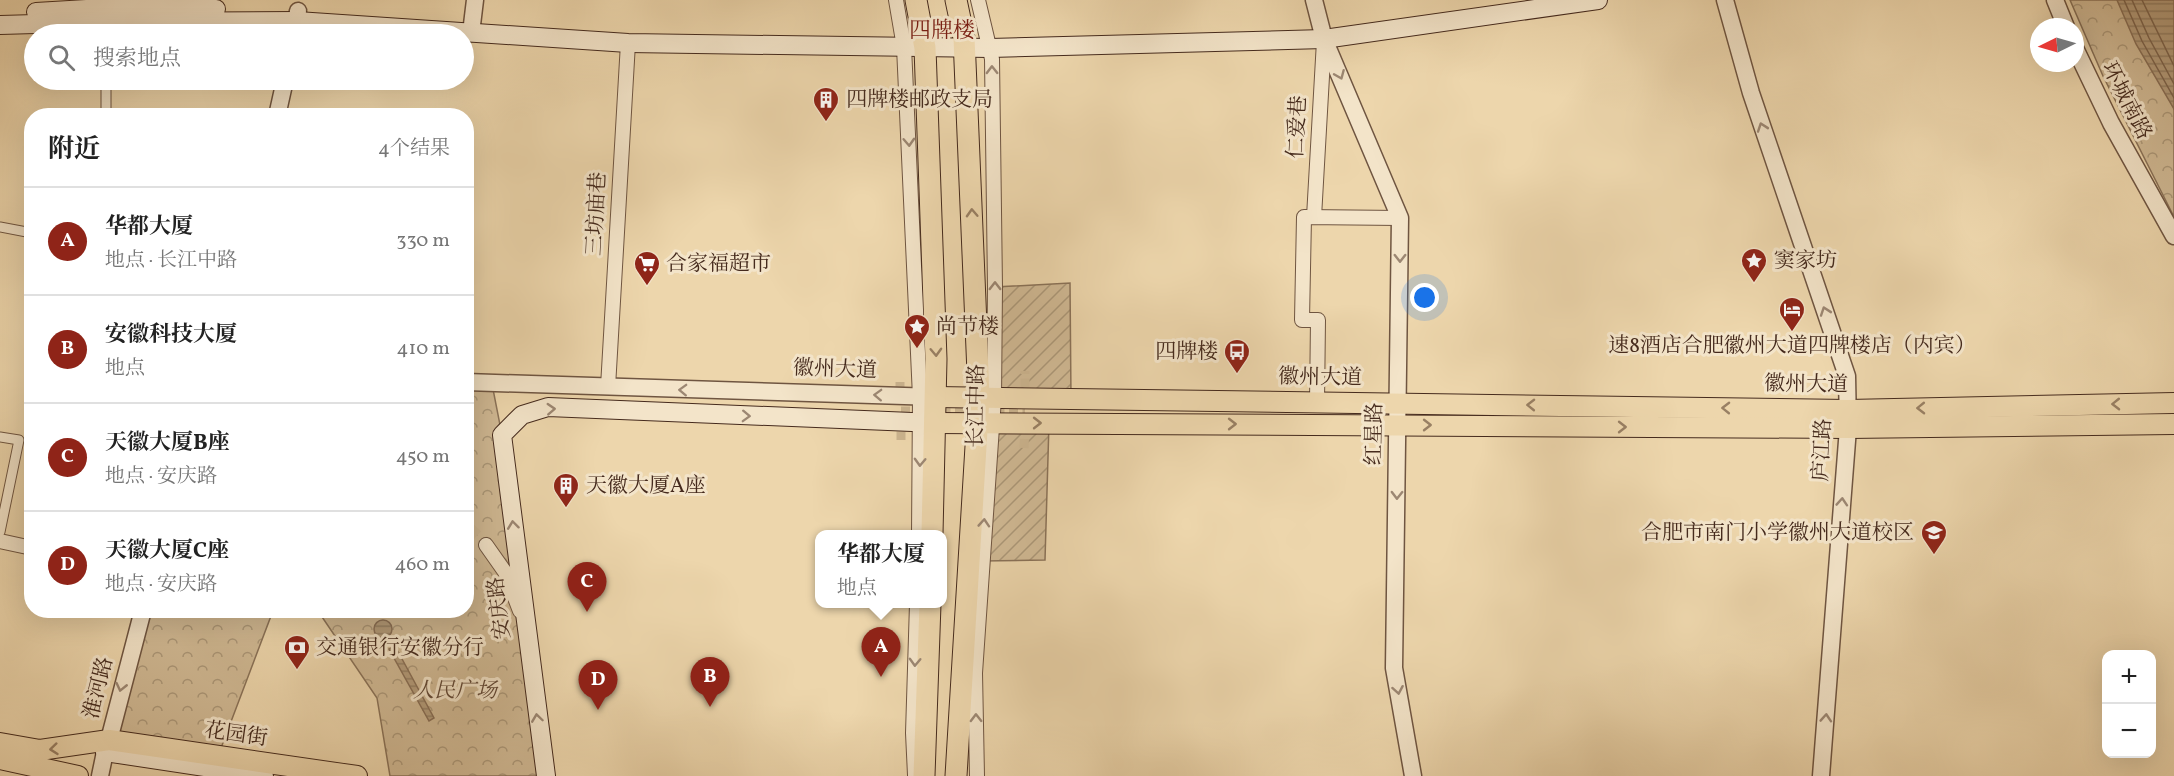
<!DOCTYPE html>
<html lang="zh">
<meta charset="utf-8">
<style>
:root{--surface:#fff;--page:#f6f6f6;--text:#222;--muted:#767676;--line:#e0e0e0;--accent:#8f2418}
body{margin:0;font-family:Vollkorn,"Noto Serif SC",serif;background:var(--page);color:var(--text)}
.controls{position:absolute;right:18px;bottom:18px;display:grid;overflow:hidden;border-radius:12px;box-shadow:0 6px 24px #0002}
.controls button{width:54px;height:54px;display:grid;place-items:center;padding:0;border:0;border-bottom:2px solid var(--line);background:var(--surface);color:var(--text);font:30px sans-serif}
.compass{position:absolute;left:2030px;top:18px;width:54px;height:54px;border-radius:50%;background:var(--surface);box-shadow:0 6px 24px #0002;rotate:265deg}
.you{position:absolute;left:1425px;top:298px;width:21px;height:21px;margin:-15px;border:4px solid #fff;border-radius:50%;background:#1a73e8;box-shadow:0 0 0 9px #1a73e833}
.badge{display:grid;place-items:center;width:39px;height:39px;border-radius:50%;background:var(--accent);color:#fff;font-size:20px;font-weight:700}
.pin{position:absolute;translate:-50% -50px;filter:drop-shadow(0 2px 3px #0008)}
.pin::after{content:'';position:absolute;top:32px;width:21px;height:18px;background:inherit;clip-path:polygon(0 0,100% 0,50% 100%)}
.popup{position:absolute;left:815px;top:530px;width:132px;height:78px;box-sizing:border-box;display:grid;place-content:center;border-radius:12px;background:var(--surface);filter:drop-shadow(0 2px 4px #0005);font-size:20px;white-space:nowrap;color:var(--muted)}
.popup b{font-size:22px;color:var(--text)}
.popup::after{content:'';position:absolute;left:50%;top:100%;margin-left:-12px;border:12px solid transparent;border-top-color:var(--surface)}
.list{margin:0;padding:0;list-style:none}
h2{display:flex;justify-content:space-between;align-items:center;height:78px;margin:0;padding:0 24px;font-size:26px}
h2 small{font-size:20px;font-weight:400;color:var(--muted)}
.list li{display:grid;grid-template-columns:39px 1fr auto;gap:18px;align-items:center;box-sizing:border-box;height:108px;padding:0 24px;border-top:2px solid var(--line)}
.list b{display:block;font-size:22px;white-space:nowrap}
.list p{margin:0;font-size:20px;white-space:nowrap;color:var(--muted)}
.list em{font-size:20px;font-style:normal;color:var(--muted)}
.icon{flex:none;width:33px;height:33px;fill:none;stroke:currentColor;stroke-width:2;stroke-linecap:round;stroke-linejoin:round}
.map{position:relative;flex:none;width:2174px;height:776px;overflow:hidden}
.search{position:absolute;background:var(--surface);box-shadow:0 6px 24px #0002;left:24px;top:24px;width:450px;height:66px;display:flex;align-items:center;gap:15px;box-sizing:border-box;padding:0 21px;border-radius:33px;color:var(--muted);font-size:22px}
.panel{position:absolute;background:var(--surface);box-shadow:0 6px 24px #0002;left:24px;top:108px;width:450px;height:510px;border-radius:24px}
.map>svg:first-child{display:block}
</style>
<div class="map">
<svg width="2174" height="776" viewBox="0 0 2174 776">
<defs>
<pattern id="park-crowns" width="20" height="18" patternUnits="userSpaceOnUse" patternTransform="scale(1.5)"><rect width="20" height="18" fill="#d0b994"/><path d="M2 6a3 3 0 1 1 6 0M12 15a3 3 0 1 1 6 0" fill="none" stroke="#ab9778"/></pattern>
<pattern id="garden-furrows" width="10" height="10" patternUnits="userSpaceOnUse" patternTransform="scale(1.5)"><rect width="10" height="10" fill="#d0b994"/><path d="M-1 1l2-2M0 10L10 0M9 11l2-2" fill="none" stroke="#ab9778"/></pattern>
<pattern id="water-rules" width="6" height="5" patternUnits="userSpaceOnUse" patternTransform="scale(1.5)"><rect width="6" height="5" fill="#b49c7b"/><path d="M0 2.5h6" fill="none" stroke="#947f64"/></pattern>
</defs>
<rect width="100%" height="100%" fill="#edd6ac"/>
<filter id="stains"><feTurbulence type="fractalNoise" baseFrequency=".00333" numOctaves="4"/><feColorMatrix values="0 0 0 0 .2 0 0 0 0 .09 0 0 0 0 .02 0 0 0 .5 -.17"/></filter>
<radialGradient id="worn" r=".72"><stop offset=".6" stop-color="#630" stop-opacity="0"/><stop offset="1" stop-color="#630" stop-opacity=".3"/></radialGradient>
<!-- park -->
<g fill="url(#park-crowns)" stroke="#8a7258" stroke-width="1.5">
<polygon points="2070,0 2174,0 2174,217 2103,76"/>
<polygon points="467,382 492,384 502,435 546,776 390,776 377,698 318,611 466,610"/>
<polygon points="143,611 275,611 271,616 218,756 109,740"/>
</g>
<!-- garden -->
<g fill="url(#garden-furrows)" stroke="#8a7258" stroke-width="1.5">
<polygon points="1070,283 1071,399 994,398 995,287"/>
<polygon points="991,423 1049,423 1045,560 982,561"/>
</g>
<!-- water -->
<g fill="url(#water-rules)" stroke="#886e55" stroke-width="1.5">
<polygon points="2117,0 2174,0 2174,109 2136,44"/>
<circle cx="383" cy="629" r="9"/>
<polygon points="395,646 434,718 429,721 389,649"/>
</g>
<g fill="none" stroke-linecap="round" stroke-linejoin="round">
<!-- shore -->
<g stroke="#7c634c" stroke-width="1.5">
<polyline points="2124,0 2142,41 2174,98"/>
<polyline points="2132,0 2149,38 2174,84"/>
<polyline points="2142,0 2174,66"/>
</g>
<!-- pedestrian-tunnel -->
<g stroke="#cbb48f" stroke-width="9" stroke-dasharray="9 4.5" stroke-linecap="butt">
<polyline points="900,382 900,398"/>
<polyline points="1025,401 1025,371"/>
<polyline points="901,411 1025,411"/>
<polyline points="901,418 901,440"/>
<polyline points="1024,448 1025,424"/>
</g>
<!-- minor-tunnel -->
<polyline stroke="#cbb48f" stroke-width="14" stroke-dasharray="14 7" stroke-linecap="butt" points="466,527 486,545"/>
<defs>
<g id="pedestrian">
<polyline points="103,116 106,109 106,80"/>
<polyline points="0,227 32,233"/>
<polyline points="0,437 19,440 0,532"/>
</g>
<g id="minor">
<polyline points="896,0 904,47 920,397 919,534"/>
<polyline points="1314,217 1324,41"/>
<polyline points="608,387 628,43"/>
<polyline points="1317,402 1318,320 1302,320 1304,217 1400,218"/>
<polyline points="0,541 32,548"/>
<polyline points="486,545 505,572 520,611"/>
<polyline points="915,775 913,733 917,604"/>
<polyline points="977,776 975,673 994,398 995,287 992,59 978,0"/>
</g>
<g id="tertiary">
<polyline points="1314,0 1324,39 1400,218 1394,668 1413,776"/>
<polyline points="1725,0 1751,93 1847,376 1848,428 1821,776"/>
<polyline points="2055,0 2066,27"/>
<polyline points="471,33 475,0"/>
<polyline points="295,34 298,11"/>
<polyline points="2075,48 2111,123 2174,236"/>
<polyline points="277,116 285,80"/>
<polyline points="466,382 936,397"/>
<polyline points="109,740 143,610"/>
<polyline points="100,776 105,752"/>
</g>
<g id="secondary">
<polyline points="36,12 120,7 216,9"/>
<polyline points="0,25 106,22 297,21 628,43 990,48 1324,39 1598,0"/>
<polyline points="109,740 105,752 264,776"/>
<polyline points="546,776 502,435 522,415 548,407 936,423"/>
</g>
<g id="primary">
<polyline points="936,397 1848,410 2174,403"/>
<polyline points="936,423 1848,428 2174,424"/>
<polyline points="0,743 40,750 109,740 357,776"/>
<polyline points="0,759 78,776"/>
</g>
<g id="trunk">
<polyline points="916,0 925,48 936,359 932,534"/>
<polyline points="956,0 964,38 979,397 956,776"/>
<polyline points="924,776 930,604"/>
</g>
</defs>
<!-- pedestrian casing -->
<use href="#pedestrian" stroke="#6f5541" stroke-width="11"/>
<!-- minor casing -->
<use href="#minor" stroke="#6f5541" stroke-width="16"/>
<!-- tertiary casing -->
<use href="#tertiary" stroke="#6f5541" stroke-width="19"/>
<!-- secondary casing -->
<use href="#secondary" stroke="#452a1d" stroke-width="20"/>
<!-- primary casing -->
<use href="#primary" stroke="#452a1d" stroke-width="22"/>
<!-- trunk casing -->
<use href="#trunk" stroke="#452a1d" stroke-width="23"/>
<!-- pedestrian -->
<use href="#pedestrian" stroke="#f3e4c9" stroke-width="9"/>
<!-- minor -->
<use href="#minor" stroke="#f3e4c9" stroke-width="14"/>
<!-- tertiary -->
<use href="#tertiary" stroke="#f3e4c9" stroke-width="16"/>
<!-- secondary -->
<use href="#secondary" stroke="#f3e4c9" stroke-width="18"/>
<!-- primary -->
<use href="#primary" stroke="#edd6ac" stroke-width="20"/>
<!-- trunk -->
<use href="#trunk" stroke="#edd6ac" stroke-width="21"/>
</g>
<!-- one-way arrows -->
<defs><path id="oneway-chevron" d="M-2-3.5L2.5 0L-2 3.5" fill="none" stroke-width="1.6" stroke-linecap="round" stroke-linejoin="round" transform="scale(1.5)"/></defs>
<g stroke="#9c8773">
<use href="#oneway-chevron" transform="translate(992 70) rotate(-91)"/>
<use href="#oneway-chevron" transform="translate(1340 75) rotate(67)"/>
<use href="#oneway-chevron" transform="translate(1762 127) rotate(-109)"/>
<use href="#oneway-chevron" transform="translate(909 142) rotate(87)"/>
<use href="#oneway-chevron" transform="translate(1400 258) rotate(90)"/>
<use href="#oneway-chevron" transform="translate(995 286) rotate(-90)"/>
<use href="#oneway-chevron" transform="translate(1825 311) rotate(-109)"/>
<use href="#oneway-chevron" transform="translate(683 390) rotate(-178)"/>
<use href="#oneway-chevron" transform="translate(878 395) rotate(-178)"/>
<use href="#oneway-chevron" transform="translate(551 409) rotate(-3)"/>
<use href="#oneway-chevron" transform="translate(746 416) rotate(2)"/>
<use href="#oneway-chevron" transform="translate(920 462) rotate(92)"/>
<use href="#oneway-chevron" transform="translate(1397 495) rotate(91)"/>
<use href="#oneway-chevron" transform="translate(1842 502) rotate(-86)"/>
<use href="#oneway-chevron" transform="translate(984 523) rotate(-86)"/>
<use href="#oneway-chevron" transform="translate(513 525) rotate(-97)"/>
<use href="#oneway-chevron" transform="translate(915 662) rotate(92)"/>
<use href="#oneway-chevron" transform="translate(121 687) rotate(103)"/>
<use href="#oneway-chevron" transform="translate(1398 690) rotate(80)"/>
<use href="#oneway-chevron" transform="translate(537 718) rotate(-98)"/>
<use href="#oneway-chevron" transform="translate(976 718) rotate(-91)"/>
<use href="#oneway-chevron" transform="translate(1826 718) rotate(-86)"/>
</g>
<g stroke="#998064">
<use href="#oneway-chevron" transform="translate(972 213) rotate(-93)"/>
<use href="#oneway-chevron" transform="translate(936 352) rotate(88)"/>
<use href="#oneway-chevron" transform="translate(2116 404) rotate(179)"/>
<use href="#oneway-chevron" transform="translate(1531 405) rotate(-179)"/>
<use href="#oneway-chevron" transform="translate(1726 408) rotate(-179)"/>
<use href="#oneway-chevron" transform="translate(1921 408) rotate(179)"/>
<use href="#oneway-chevron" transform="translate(1037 423)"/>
<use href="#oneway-chevron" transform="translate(1232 424)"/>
<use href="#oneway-chevron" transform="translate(1427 425)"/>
<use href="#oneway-chevron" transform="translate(1622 427)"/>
<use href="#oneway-chevron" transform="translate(54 749) rotate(174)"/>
</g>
<!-- icons -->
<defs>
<symbol id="building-pin" viewBox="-11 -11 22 30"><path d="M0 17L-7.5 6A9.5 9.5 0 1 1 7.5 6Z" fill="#8f2418" stroke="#f3e4c9"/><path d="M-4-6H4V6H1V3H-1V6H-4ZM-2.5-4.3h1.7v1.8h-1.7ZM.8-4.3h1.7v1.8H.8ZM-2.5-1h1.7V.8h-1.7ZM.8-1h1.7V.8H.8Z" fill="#fff"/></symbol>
<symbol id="sight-pin" viewBox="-11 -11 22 30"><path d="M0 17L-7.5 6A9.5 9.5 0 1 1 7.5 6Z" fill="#8f2418" stroke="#f3e4c9"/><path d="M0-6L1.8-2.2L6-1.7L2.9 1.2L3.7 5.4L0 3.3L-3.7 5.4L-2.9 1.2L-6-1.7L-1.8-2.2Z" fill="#fff"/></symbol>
<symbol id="supermarket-pin" viewBox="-11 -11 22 30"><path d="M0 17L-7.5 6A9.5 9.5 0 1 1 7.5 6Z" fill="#8f2418" stroke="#f3e4c9"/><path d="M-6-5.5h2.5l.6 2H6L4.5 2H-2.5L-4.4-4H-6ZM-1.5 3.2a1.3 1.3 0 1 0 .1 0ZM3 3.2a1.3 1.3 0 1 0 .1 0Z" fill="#fff"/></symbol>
<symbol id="hotel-pin" viewBox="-11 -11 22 30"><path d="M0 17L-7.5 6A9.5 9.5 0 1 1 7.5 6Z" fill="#8f2418" stroke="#f3e4c9"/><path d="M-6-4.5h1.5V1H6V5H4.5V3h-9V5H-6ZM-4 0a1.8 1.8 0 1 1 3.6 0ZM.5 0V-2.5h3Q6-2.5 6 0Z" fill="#fff"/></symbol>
<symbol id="bus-pin" viewBox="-11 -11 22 30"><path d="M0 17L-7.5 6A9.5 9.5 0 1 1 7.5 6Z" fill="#8f2418" stroke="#f3e4c9"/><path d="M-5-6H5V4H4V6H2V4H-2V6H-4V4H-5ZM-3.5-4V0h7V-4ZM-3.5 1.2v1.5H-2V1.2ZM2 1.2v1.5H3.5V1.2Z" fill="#fff"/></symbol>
<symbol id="school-pin" viewBox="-11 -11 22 30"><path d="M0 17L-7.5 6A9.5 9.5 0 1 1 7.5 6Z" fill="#8f2418" stroke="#f3e4c9"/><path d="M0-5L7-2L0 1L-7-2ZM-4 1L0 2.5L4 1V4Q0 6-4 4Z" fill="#fff"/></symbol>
<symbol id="bank-pin" viewBox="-11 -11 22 30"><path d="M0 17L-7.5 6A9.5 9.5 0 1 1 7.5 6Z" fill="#8f2418" stroke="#f3e4c9"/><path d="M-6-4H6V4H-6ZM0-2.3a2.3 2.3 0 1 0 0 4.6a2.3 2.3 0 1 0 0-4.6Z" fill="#fff"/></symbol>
</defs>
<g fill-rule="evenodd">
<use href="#building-pin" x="811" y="85" width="30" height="40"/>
<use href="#sight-pin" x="1739" y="246" width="30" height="40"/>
<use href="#supermarket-pin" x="632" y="249" width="30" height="40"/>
<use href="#hotel-pin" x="1777" y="295" width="30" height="40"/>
<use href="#sight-pin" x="902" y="312" width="30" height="40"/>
<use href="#bus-pin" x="1222" y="337" width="30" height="40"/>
<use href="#building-pin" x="551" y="471" width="30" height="40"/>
<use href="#school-pin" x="1919" y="518" width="30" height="40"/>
<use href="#bank-pin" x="282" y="633" width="30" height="40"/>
</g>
<g text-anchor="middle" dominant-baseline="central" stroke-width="6" stroke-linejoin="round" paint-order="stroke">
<!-- poi labels -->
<g font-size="21" fill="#452a1d" stroke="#f3e4c9" text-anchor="start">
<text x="846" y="100">四牌楼邮政支局</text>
<text x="1774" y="261">窦家坊</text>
<text x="666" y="264">合家福超市</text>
<text x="936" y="327">尚节楼</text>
<text x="1792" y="346" text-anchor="middle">速8酒店合肥徽州大道四牌楼店（内宾）</text>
<text x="1218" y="352" text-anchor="end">四牌楼</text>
<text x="586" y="486">天徽大厦A座</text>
<text x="1914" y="533" text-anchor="end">合肥市南门小学徽州大道校区</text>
<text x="316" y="648">交通银行安徽分行</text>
</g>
<!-- street labels -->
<g font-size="21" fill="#452a1d" stroke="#f3e4c9">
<text transform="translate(2126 101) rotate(63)">环城南路</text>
<text transform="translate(1298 127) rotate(-87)">仁爱巷</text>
<text transform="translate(597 214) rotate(-87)">三坊庙巷</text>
<text transform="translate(835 370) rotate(2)">徽州大道</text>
<text transform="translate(1320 378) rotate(1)">徽州大道</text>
<text transform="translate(1806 385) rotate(1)">徽州大道</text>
<text transform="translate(977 406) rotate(-89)">长江中路</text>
<text transform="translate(1375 434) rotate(-89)">红星路</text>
<text transform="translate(1823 450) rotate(-87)">庐江路</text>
<text transform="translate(500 608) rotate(-97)">安庆路</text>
<text transform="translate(99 688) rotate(-76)">淮河路</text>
<text transform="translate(236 735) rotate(8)">花园街</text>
</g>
<!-- park labels -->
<g font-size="21" font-style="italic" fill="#614735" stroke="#f3e4c9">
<text x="455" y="691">人民广场</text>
</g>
<!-- neighbourhood labels -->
<g font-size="22" fill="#7a1f14" stroke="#f3e4c9">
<text x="942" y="31">四牌楼</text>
</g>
</g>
<rect width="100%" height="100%" filter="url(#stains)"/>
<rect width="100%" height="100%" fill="url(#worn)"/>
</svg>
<div class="controls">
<button>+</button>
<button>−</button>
</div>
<svg class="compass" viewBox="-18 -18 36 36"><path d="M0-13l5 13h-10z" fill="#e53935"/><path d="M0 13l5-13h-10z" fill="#767676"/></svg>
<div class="you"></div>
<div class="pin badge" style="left:881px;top:677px">A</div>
<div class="popup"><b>华都大厦</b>地点</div>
<div class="pin badge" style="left:710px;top:707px">B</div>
<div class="pin badge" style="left:587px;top:612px">C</div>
<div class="pin badge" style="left:598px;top:710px">D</div>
<div class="search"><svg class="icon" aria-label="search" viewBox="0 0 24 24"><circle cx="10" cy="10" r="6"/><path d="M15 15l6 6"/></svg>搜索地点</div>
<section class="panel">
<h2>附近<small>4个结果</small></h2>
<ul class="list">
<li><span class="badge">A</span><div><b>华都大厦</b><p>地点 · 长江中路</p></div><em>330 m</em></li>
<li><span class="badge">B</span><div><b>安徽科技大厦</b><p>地点</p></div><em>410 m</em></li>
<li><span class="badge">C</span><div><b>天徽大厦B座</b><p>地点 · 安庆路</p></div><em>450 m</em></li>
<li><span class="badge">D</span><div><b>天徽大厦C座</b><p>地点 · 安庆路</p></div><em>460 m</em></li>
</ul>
</section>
</div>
